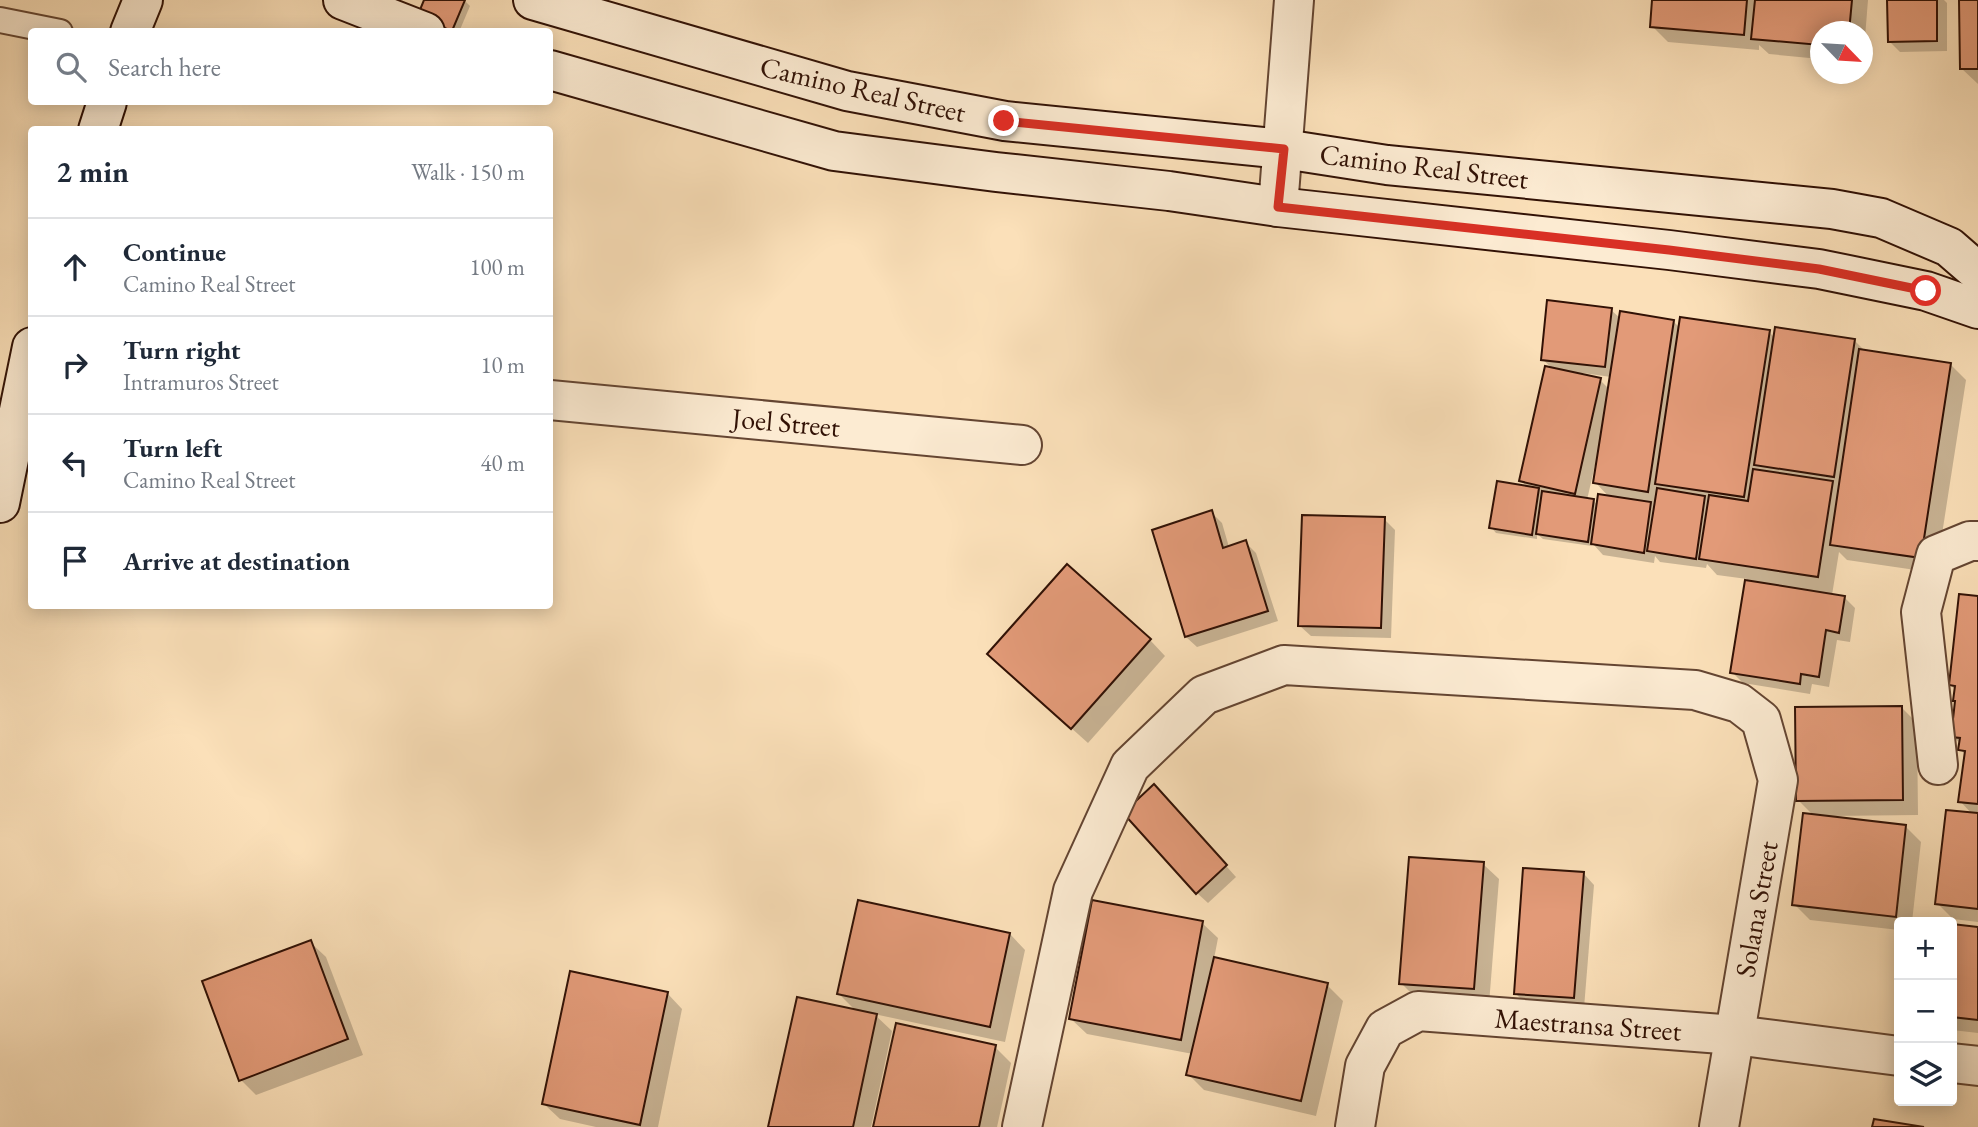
<!DOCTYPE html>
<meta charset="utf-8">
<style>
:root{--surface:#fff;--page:#f2f2f3;--text:#1f2937;--muted:#747a83;--line:#e0e1e3}
body{margin:0;font-family:"EB Garamond",serif;background:var(--page);color:var(--text)}
.controls{position:absolute;right:21px;bottom:21px;display:grid;overflow:hidden;border-radius:7px;box-shadow:0 4px 18px #0003}
.controls button{width:63px;height:63px;display:grid;place-items:center;padding:0;border:0;border-bottom:2px solid var(--line);background:var(--surface);color:var(--text);font:35px sans-serif}
.compass{position:absolute;left:1810px;top:21px;width:63px;height:63px;border-radius:50%;background:var(--surface);box-shadow:0 4px 18px #0003;rotate:115deg}
.stop{position:absolute;width:21px;height:21px;margin:-16px;border:5px solid #d93025;border-radius:50%;background:#fff}
.stop.end{background:#d93025;border-color:#fff;box-shadow:0 2px 7px #0008}
.list{margin:0;padding:0;list-style:none}
h2{display:flex;justify-content:space-between;align-items:center;height:91px;margin:0;padding:0 28px;font-size:30px}
h2 small{font-size:23px;font-weight:400;color:var(--muted)}
.list li{display:grid;grid-template-columns:46px 1fr auto;gap:21px;align-items:center;box-sizing:border-box;height:98px;padding:0 28px;border-top:2px solid var(--line)}
.list b{display:block;font-size:26px;white-space:nowrap}
.list p{margin:0;font-size:23px;white-space:nowrap;color:var(--muted)}
.list em{font-size:23px;font-style:normal;color:var(--muted)}
.icon{flex:none;width:38px;height:38px;fill:none;stroke:currentColor;stroke-width:2;stroke-linecap:round;stroke-linejoin:round}
.map{position:relative;flex:none;width:1978px;height:1127px;overflow:hidden}
.search{position:absolute;background:var(--surface);box-shadow:0 4px 18px #0003;left:28px;top:28px;width:525px;height:77px;display:flex;align-items:center;gap:18px;box-sizing:border-box;padding:0 24px;border-radius:7px;color:var(--muted);font-size:26px}
.panel{position:absolute;background:var(--surface);box-shadow:0 4px 18px #0003;left:28px;top:126px;width:525px;height:483px;border-radius:7px}
.map>svg:first-child{display:block}
</style>
<div class="map">
<svg width="1978" height="1127" viewBox="0 0 1978 1127">
<rect width="100%" height="100%" fill="#fbe0b9"/>
<filter id="stains"><feTurbulence type="fractalNoise" baseFrequency=".00286" numOctaves="4"/><feColorMatrix values="0 0 0 0 .2 0 0 0 0 .09 0 0 0 0 .02 0 0 0 .5 -.17"/></filter>
<radialGradient id="worn" r=".72"><stop offset=".6" stop-color="#630" stop-opacity="0"/><stop offset="1" stop-color="#630" stop-opacity=".3"/></radialGradient>
<!-- shadow -->
<g fill="#0003" fill-rule="evenodd">
<polygon points="426,0 465,1 470,6 459,32 448,32 424,22"/>
<polygon points="1654,0 1868,0 1863,63 1862,32 1820,32 1820,59 1769,54 1759,45 1759,50 1668,42 1652,26"/>
<polygon points="1889,0 1944,0 1947,3 1947,51 1900,52 1889,41"/>
<polygon points="1961,0 1978,0 1978,84 1961,68"/>
<path d="M 1611,310 L 1620,318 L 1673,321 L 1680,328 L 1769,332 L 1775,338 L 1855,341 L 1865,351 L 1950,364 L 1966,380 L 1936,573 L 1847,560 L 1839,552 L 1832,595 L 1844,597 L 1855,608 L 1850,642 L 1837,640 L 1829,687 L 1812,684 L 1810,694 L 1743,683 L 1732,672 L 1747,579 L 1717,575 L 1707,564 L 1706,568 L 1660,562 L 1655,556 L 1654,563 L 1603,555 L 1593,544 L 1592,546 L 1543,539 L 1537,534 L 1537,539 L 1496,533 L 1491,527 L 1528,488 L 1521,480 L 1553,369 L 1542,359 ZM 1583,373 L 1611,377 L 1609,389 L 1600,380 L 1583,376 ZM 1595,465 L 1597,465 L 1595,482 L 1610,498 L 1598,506 L 1594,501 L 1587,500 Z"/>
<polygon points="1211,512 1222,523 1229,547 1245,542 1256,553 1278,621 1197,647 1186,637"/>
<polygon points="1384,519 1395,530 1391,638 1311,636 1300,626"/>
<polygon points="1978,598 1978,922 1953,919 1937,903 1973,815 1960,801 1966,755 1960,749 1961,744 1952,736 1956,690 1950,685"/>
<polygon points="1150,640 1165,656 1088,743 1005,669"/>
<polygon points="1901,707 1917,723 1918,815 1831,816 1831,818 1905,826 1921,842 1912,922 1914,922 1899,922 1899,930 1810,920 1794,904 1814,816 1798,800"/>
<polygon points="1164,797 1236,877 1208,903 1197,893"/>
<polygon points="1483,864 1499,879 1489,1004 1417,999 1401,983"/>
<polygon points="1584,874 1594,885 1584,1008 1526,1004 1515,993"/>
<polygon points="1202,923 1218,938 1214,959 1327,985 1343,1001 1316,1116 1204,1090 1188,1074 1193,1054 1087,1034 1071,1019"/>
<polygon points="1952,926 1978,928 1978,1033 1952,1030"/>
<polygon points="1010,934 1025,950 1005,1042 874,1014 892,1031 871,1127 770,1127 856,1011 839,994"/>
<polygon points="310,942 326,957 363,1055 256,1095 241,1080"/>
<polygon points="667,993 682,1009 658,1127 596,1127 560,1119 544,1104"/>
<polygon points="995,1047 1011,1063 997,1127 875,1127"/>
</g>
<!-- building -->
<g fill="#e29a78" stroke="#311105" stroke-width="2">
<polygon points="424,0 465,0 452,31 417,17"/>
<polygon points="1652,0 1747,0 1744,35 1650,27"/>
<polygon points="1755,0 1852,0 1849,32 1820,32 1820,45 1751,39"/>
<polygon points="1887,0 1937,0 1937,41 1888,42"/>
<polygon points="1959,0 1978,0 1978,69 1960,69"/>
<polygon points="1547,300 1612,308 1605,367 1541,360"/>
<polygon points="1620,311 1674,320 1648,492 1593,483"/>
<polygon points="1680,317 1770,330 1744,497 1655,484"/>
<polygon points="1775,327 1855,339 1834,477 1754,465"/>
<polygon points="1859,349 1951,363 1921,558 1830,545"/>
<polygon points="1545,366 1601,378 1575,494 1519,481"/>
<polygon points="1753,469 1833,481 1818,577 1699,559 1709,495 1748,501"/>
<polygon points="1497,481 1539,488 1532,535 1489,528"/>
<polygon points="1657,488 1705,496 1696,559 1647,551"/>
<polygon points="1542,491 1594,499 1588,542 1536,534"/>
<polygon points="1598,494 1651,502 1644,553 1591,544"/>
<polygon points="1212,510 1223,548 1246,540 1268,611 1185,637 1152,530"/>
<polygon points="1302,515 1385,517 1381,628 1298,626"/>
<polygon points="1067,564 1151,639 1071,729 987,654"/>
<polygon points="1745,580 1845,596 1839,633 1826,630 1819,677 1801,674 1800,684 1730,673"/>
<polygon points="1959,594 1978,596 1978,804 1958,802 1965,751 1958,750 1960,738 1951,737 1955,701 1953,701 1955,686 1949,685"/>
<polygon points="1902,706 1903,800 1796,801 1795,707"/>
<polygon points="1154,784 1227,865 1196,894 1123,813"/>
<polygon points="1946,810 1978,813 1978,909 1935,904"/>
<polygon points="1803,813 1906,825 1896,917 1792,905"/>
<polygon points="1409,857 1484,862 1474,989 1399,984"/>
<polygon points="1523,868 1584,872 1574,998 1514,994"/>
<polygon points="858,900 1010,933 990,1027 837,994"/>
<polygon points="1092,900 1203,921 1181,1040 1069,1019"/>
<polygon points="1952,924 1978,927 1978,1020 1952,1017"/>
<polygon points="311,940 348,1039 239,1081 202,981"/>
<polygon points="1214,957 1328,983 1301,1101 1186,1075"/>
<polygon points="570,971 668,992 640,1125 542,1104"/>
<polygon points="797,997 877,1014 853,1127 768,1127"/>
<polygon points="896,1023 996,1045 979,1127 873,1127"/>
<polygon points="1874,1119 1924,1127 1872,1127"/>
</g>
<g fill="none" stroke-linecap="round" stroke-linejoin="round">
<defs>
<polyline id="lane" points="0,20 60,32"/>
<g id="street">
<polyline points="1278,207 1294,0"/>
<polyline points="550,400 1022,445"/>
<polyline points="1938,765 1921,612 1936,555 1970,541 1978,541"/>
<polyline points="1952,1063 1978,1066"/>
<polyline points="1022,1127 1073,891 1130,766 1204,695 1284,665 1695,690 1739,703 1761,720 1778,780 1719,1127"/>
<polyline points="1355,1127 1365,1066 1385,1029 1418,1011 1735,1035 1899,1056"/>
</g>
<g id="secondary">
<polyline points="343,0 425,32"/>
<polyline points="533,0 847,91 1005,121 1284,149 1387,165 1832,209 1881,218 1949,247 1978,272"/>
<polyline points="130,32 143,0"/>
<polyline points="550,70 834,151 996,172 1169,191 1278,207 1669,250 1819,269 1926,291 1978,309"/>
<polyline points="98,130 107,102"/>
<polyline points="0,503 32,347"/>
</g>
</defs>
<!-- lane casing -->
<use href="#lane" stroke="#644532" stroke-width="28"/>
<!-- street casing -->
<use href="#street" stroke="#644532" stroke-width="42"/>
<!-- secondary casing -->
<use href="#secondary" stroke="#311105" stroke-width="42"/>
<!-- lane -->
<use href="#lane" stroke="#fcebd2" stroke-width="24"/>
<!-- street -->
<use href="#street" stroke="#fcebd2" stroke-width="38"/>
<!-- secondary -->
<use href="#secondary" stroke="#fcebd2" stroke-width="38"/>
</g>
<g fill="none" stroke-linecap="round" stroke-linejoin="round">
<!-- route -->
<polyline stroke="#d93025" stroke-width="9" points="1004,121 1284,149 1278,207 1669,250 1819,269 1926,291"/>
</g>
<g text-anchor="middle" dominant-baseline="central" stroke-width="5" stroke-linejoin="round" paint-order="stroke">
<!-- street labels -->
<g font-size="28" fill="#311105" stroke="#fcebd2">
<text transform="translate(863 89) rotate(13)">Camino Real Street</text>
<text transform="translate(1424 166) rotate(7)">Camino Real Street</text>
<text transform="translate(786 422) rotate(5)">Joel Street</text>
<text transform="translate(1756 909) rotate(-80)">Solana Street</text>
<text transform="translate(1588 1024) rotate(4)">Maestransa Street</text>
</g>
</g>
<rect width="100%" height="100%" filter="url(#stains)"/>
<rect width="100%" height="100%" fill="url(#worn)"/>
</svg>
<div class="controls">
<button>+</button>
<button>−</button>
<button><svg class="icon" aria-label="layers" viewBox="0 0 24 24"><path d="M12 4l9 5-9 5-9-5zM3 14l9 5 9-5"/></svg></button>
</div>
<svg class="compass" viewBox="-18 -18 36 36"><path d="M0-13l5 13h-10z" fill="#e53935"/><path d="M0 13l5-13h-10z" fill="#747a83"/></svg>
<div class="stop" style="left:1926px;top:291px"></div>
<div class="stop end" style="left:1004px;top:121px"></div>
<div class="search"><svg class="icon" aria-label="search" viewBox="0 0 24 24"><circle cx="10" cy="10" r="6"/><path d="M15 15l6 6"/></svg>Search here</div>
<section class="panel">
<h2>2 min<small>Walk · 150 m</small></h2>
<ul class="list">
<li><svg class="icon" aria-label="ahead" viewBox="0 0 24 24"><path d="M12 20V5M6 11l6-6 6 6"/></svg><div><b>Continue</b><p>Camino Real Street</p></div><em>100 m</em></li>
<li><svg class="icon" aria-label="right" viewBox="0 0 24 24"><path d="M7 20v-9h11M14 6l5 5-5 5"/></svg><div><b>Turn right</b><p>Intramuros Street</p></div><em>10 m</em></li>
<li><svg class="icon" aria-label="left" viewBox="0 0 24 24"><path d="M17 20v-9H6M10 6l-5 5 5 5"/></svg><div><b>Turn left</b><p>Camino Real Street</p></div><em>40 m</em></li>
<li><svg class="icon" aria-label="arrive" viewBox="0 0 24 24"><path d="M6 21V4h12l-3 4 3 4H6"/></svg><div><b>Arrive at destination</b></div></li>
</ul>
</section>
</div>
